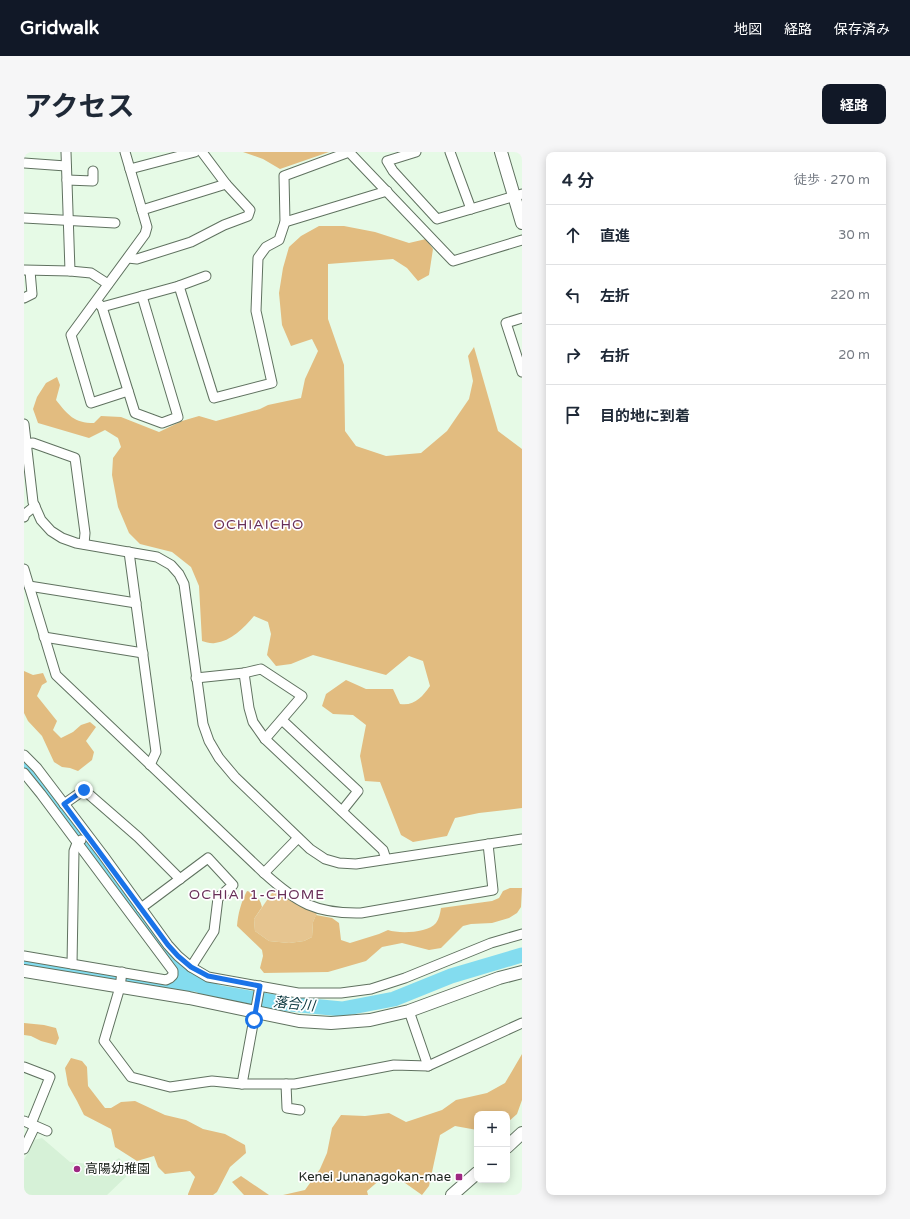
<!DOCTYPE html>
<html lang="ja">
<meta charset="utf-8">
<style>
:root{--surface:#fff;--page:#f6f6f7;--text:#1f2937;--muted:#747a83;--line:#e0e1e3;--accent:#111827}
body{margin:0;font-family:"Varela Round","Noto Sans JP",sans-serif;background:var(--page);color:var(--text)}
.controls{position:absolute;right:12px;bottom:12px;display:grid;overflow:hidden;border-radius:8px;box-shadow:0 2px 10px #0003}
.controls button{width:36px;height:36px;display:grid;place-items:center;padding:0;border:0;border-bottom:1px solid var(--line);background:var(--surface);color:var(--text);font:20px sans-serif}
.stop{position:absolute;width:12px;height:12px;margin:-9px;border:3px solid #1a73e8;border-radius:50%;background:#fff}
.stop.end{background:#1a73e8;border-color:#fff;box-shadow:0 1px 4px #0008}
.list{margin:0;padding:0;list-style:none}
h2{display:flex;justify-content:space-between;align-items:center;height:52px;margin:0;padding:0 16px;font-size:17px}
h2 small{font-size:13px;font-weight:400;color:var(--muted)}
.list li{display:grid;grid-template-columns:26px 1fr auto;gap:12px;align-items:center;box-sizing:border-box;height:60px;padding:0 16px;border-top:1px solid var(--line)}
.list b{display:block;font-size:15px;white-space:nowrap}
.list em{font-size:13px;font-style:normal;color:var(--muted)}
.icon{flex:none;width:22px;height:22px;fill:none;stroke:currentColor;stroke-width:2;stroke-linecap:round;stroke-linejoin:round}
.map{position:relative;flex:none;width:498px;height:1043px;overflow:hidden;border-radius:8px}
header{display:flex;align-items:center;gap:24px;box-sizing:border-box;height:56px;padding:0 20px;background:var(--accent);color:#fff}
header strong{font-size:19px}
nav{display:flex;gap:22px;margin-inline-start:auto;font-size:14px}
.intro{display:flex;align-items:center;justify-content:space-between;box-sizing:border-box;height:96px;padding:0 24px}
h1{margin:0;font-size:28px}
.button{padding:10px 18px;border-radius:8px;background:var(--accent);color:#fff;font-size:14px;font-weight:700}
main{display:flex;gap:24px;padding:0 24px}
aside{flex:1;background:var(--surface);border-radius:8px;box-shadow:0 2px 10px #0003}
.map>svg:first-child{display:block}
</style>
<header>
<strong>Gridwalk</strong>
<nav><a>地図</a><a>経路</a><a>保存済み</a></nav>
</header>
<div class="intro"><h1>アクセス</h1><a class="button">経路</a></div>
<main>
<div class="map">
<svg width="498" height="1043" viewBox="0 0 498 1043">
<rect width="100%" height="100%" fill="#e6fae6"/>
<!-- built -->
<polygon fill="#d6f1d7" points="18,986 46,1010 83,1014 95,1006 108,1019 83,1043 0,1043 0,1008 10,988"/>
<!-- green -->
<polygon fill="#e6c590" points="252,735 294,759 289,770 288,785 280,789 265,791 245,789 231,779 230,767"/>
<!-- forest -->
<g fill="#e2bc80">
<polygon points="219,0 305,0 256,17 239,7"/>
<path d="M 295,74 L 320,74 L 351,80 L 385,91 L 402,87 L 409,97 L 405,123 L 394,129 L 383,116 L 369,107 L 304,112 L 304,167 L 320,213 L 321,279 L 332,294 L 362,304 L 397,301 L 423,279 L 445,247 L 449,229 L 444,204 L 450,195 L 474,279 L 498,297 L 498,656 L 455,661 L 431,666 L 423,684 L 389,690 L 377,683 L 356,630 L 341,629 L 336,604 L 342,573 L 329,563 L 309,562 L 298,554 L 302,542 L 322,528 L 342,537 L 369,537 L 376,552 C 391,554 398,545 406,534 L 399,509 L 385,504 L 362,523 L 289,503 L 267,512 L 252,514 L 243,503 L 247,482 L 244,470 L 230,464 C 220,476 207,489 191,491 C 187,492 182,490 178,489 L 175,434 L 167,415 L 148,400 L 116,392 L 105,381 L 94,355 L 88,323 L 89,306 L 97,295 L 94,286 L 81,278 L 65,286 L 14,271 L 9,257 L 13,245 L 22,231 L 33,225 L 36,233 L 32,248 C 44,263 50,271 70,271 L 77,264 L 97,265 L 135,280 L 158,269 L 175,264 L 192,269 L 236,257 L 244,253 L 277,246 L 281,227 L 294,199 L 288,187 L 267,194 L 258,173 L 255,141 L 259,116 L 265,95 L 277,84 Z"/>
<polygon points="0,519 9,523 19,521 23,530 18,533 13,544 33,569 29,578 37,586 49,580 57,573 66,570 72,575 62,589 70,600 68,608 54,619 46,616 38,615 30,610 18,584 4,569 0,561"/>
<path d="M 486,736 L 498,736 L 497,755 L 493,761 L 485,766 L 468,771 L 447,772 L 439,774 L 417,796 L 405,798 L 378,791 L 358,795 L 342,809 L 304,820 L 240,821 L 236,816 L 239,804 L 238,798 L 213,774 C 214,762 217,750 223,739 C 231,741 236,746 238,755 L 230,767 L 231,779 L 245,789 L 265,791 L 280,789 L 288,785 L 289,770 L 292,763 L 308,766 L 315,771 L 317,788 L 326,791 L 355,782 L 364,778 C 375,782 404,781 412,771 C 415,767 416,762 417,756 L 468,749 L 475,746 L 479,739 Z"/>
<polygon points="0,871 20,873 32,876 35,886 32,893 17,889 7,884 0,883"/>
<polygon points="498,902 498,948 493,962 483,971 483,962 453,962 453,978 431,974 416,983 405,1034 398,1043 374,1026 358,1026 343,1039 344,1043 259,1043 281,1038 296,1017 303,1001 308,976 317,963 341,964 365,961 382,970 418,958 432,948 463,941 481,931"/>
<polygon points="47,906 58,909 63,915 64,934 81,956 87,956 97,950 111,949 141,963 162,968 179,977 201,982 221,993 222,1001 206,1015 193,1040 189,1043 164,1043 164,1042 171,1025 166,1019 141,1022 134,1015 130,1004 113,1009 91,995 87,977 60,963 53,949 44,933 41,916"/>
<polygon points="217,1024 245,1043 220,1043 208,1030"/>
</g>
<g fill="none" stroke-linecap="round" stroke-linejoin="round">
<!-- river -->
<g stroke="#83dcef" stroke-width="15">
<polyline points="0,612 27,644 131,787 155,815 173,832 179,835 196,841 256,851 318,857 370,847 427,824 498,803"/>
<polyline points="0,811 140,833 173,832"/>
</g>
<defs>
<g id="street">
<polyline points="42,0 46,119"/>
<polyline points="101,0 123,75 121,82 47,183 67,251 104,239"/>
<polyline points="392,0 363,9 369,19 413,67 498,42"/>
<polyline points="426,0 447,57"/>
<polyline points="0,11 42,14"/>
<polyline points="106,17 171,0"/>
<polyline points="43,28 69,29 69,19"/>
<polyline points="118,58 202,32"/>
<polyline points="0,66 91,71"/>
<polyline points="261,70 363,39"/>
<polyline points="104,106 113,107 167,90 200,73 224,64 226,58 202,32 178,0"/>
<polyline points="0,118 46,119 67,121 84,132"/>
<polyline points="155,134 182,124"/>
<polyline points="0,146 8,142 6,119"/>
<polyline points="74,151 78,155 111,261 138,271 154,265 118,144"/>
<polyline points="78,155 155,134 190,246 248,231 232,159 234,106 242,95 255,88 261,70 260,24 325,0 429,109 498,88"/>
<polyline points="498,166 482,171 498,220"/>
<polyline points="0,272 9,350 17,368 27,379 38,386 52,391 133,405 147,413 155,422 160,432 179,572 185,589 195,606 211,625 286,697 301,707 315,711 332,712 498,687"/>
<polyline points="2,292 9,291 51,306 61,381 60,392"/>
<polyline points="0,365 1,362 11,354"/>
<polyline points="105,400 132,600 126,613"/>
<path d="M 0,417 L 32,523 L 240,721 C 273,751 292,762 337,761 L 469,738 L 464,692"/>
<polyline points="5,434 112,451"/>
<polyline points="20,485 119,501"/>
<polyline points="220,521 225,556 229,570 241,587 359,698 362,707"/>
<polyline points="172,526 220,521 237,517 278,544 241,587"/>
<polyline points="258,568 334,639 318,659"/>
<polyline points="0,603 13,616 79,703 144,793 154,804 167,815 184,825 274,841 317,841 347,837 381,826 467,791 498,782"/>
<polyline points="0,621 17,642 149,819 149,823 146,826 142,828 0,804"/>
<polyline points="40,652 60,638 114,685 156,727"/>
<polyline points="240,721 274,686"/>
<polyline points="117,756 184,706 209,733 194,746 190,779 167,815"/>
<polyline points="48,812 50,699 53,691 57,688"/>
<polyline points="98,820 96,835 80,889 107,925 146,935 188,929 218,932 271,932 370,913 404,914 498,871"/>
<polyline points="385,859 404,914"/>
<polyline points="0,915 26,925 7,972"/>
<polyline points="218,932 236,834"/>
<polyline points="262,932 263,956 276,958"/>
<polyline points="0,969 23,979"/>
<polyline points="0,997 11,974"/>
</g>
<g id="secondary">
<polyline points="477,0 498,71"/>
<polyline points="0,819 165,846 275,869 307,871 346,868 385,859 475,826 498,820"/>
<polyline points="483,995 498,981"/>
<polyline points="428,1043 453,1021"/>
</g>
</defs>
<!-- street casing -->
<use href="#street" stroke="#607260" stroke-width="11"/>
<!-- secondary casing -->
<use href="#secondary" stroke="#607260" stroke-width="14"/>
<!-- street -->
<use href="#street" stroke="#fff" stroke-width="9"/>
<!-- secondary -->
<use href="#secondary" stroke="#fff" stroke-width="12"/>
</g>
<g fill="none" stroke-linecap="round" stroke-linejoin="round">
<!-- route -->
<polyline stroke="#1a73e8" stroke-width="5" points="60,638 40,652 144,793 154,804 167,815 184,824 236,834 230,868"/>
</g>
<!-- markers -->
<g fill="#9e2882" stroke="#fff" stroke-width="1.5">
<circle cx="53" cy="1017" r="4"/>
<rect x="431" y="1021" width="8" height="8" rx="2"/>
</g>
<g text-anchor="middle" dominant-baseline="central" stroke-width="3.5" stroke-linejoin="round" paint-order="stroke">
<!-- poi labels -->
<g font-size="13" fill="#1b221b" stroke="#fff" text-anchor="start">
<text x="61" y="1017">高陽幼稚園</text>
<text x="427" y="1025" text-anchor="end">Kenei Junanagokan-mae</text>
</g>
<!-- neighbourhood labels -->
<g font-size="14" letter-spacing="1" fill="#682e58" stroke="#fff">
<text x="235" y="372">OCHIAICHO</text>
<text x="233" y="742">OCHIAI 1-CHOME</text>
</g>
<!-- water labels -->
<g font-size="14" font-style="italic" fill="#09353d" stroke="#fff">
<text transform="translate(270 852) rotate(6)">落合川</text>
</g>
</g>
</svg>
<div class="controls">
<button>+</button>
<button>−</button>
</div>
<div class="stop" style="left:230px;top:868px"></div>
<div class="stop end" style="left:60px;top:638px"></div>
</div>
<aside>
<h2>4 分<small>徒歩 · 270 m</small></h2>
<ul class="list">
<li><svg class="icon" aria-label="ahead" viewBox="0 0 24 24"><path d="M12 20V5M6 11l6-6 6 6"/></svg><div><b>直進</b></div><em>30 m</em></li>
<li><svg class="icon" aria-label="left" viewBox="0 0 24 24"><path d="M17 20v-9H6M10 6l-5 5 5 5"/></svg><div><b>左折</b></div><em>220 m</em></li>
<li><svg class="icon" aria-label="right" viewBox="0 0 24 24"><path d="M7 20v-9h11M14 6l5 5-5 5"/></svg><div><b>右折</b></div><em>20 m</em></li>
<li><svg class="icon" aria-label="arrive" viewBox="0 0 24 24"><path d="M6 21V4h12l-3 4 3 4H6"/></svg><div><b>目的地に到着</b></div></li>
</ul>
</aside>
</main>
